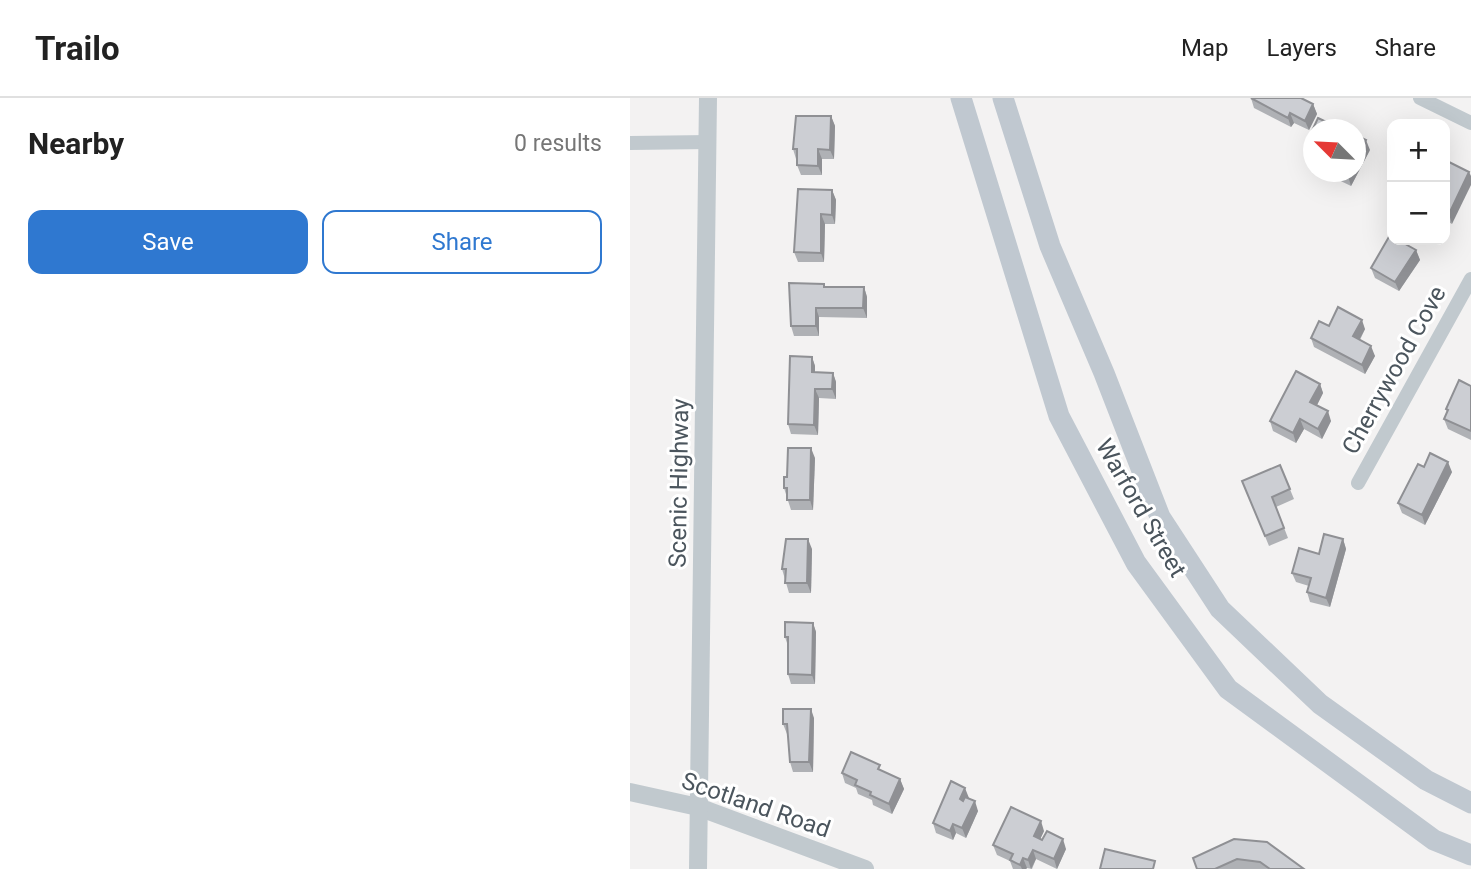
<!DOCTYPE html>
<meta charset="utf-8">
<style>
:root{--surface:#fff;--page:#f6f6f6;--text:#222;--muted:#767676;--line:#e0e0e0;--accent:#2f78d0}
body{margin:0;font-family:Roboto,sans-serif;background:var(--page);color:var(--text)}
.controls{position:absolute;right:21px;top:21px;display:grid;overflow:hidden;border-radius:14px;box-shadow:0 7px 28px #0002}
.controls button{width:63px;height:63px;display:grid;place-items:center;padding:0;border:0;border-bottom:2px solid var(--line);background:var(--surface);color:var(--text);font:35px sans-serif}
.compass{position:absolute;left:673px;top:21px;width:63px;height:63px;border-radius:50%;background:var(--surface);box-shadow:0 7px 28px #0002;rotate:294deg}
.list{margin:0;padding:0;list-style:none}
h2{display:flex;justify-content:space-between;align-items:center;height:91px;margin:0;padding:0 28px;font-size:30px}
h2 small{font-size:23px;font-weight:400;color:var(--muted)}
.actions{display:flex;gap:14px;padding:21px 28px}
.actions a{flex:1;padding:16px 0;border:2px solid var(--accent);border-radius:14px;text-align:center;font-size:24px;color:var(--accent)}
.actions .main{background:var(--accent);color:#fff}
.map{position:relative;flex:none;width:841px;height:771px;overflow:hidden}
header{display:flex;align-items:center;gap:42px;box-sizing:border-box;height:98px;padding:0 35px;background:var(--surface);border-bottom:2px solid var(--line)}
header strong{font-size:33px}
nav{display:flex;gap:38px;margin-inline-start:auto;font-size:24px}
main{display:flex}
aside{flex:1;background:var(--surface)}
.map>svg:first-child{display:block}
</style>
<header>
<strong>Trailo</strong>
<nav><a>Map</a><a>Layers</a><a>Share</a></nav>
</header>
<main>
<aside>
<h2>Nearby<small>0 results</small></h2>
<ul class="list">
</ul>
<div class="actions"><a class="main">Save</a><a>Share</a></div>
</aside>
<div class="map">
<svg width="841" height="771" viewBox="0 0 841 771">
<rect width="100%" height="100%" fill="#f3f2f2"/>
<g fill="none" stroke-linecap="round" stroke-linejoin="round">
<!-- minor -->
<g stroke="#c1c9ce" stroke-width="14">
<polyline points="790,0 841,25"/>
<polyline points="0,45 79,44"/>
<polyline points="728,385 841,181"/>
</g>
<!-- tertiary -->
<g stroke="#c1c9ce" stroke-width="18">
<polyline points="0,694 68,709 235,771"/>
<polyline points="68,771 78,0"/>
</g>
<!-- secondary -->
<g stroke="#c0c8d0" stroke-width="21">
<polyline points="331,0 429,318 506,465 598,591 804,742 841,757"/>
<polyline points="373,0 420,148 474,275 530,419 590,511 690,606 796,682 841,705"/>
</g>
</g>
<!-- wall -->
<g fill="#afb1b5">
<polygon points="621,0 683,6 687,16 679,32 664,25 661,29 624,10"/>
<polygon points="201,18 205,28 204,61 192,61 192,77 171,77 167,67 167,61 166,61 163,51"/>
<polygon points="683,32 683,49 679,39"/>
<polygon points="740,52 721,88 692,74 725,74"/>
<polygon points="815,63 822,126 815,122"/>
<polygon points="202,92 206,102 205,126 195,126 194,164 168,164 164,154"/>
<polygon points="786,152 790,162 769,193 745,180 741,170"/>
<polygon points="194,186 195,189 234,189 237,199 237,220 189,219 189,238 164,238 161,228"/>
<polygon points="699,228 735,231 730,242 745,258 735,276 684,249 681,240"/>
<polygon points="182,259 185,268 185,274 203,275 206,284 206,301 189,300 188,337 161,336 158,326"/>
<polygon points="690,286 693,295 687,307 701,323 692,341 674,331 666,345 643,333 640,323"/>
<polygon points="841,288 841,342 818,331 814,321 817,314 816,311"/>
<polygon points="185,360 183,412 161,412 154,390 157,379"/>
<polygon points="650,367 664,401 646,409 658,440 639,448 616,392"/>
<polygon points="794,369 822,374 795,427 772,415 768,405"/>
<polygon points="713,441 716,451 700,509 680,504 677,494 679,488 666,484 662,475 689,456"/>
<polygon points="182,451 181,495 159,495 152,471"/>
<polygon points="183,525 186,534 185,586 161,586 158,576 158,548 155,539"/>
<polygon points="184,620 183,674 163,674 160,664 158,635 157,636 153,626"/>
<polygon points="212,675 270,681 274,691 262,716 243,707 242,702 228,696 226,690 215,685"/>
<polygon points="338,700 348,713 336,740 326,735 323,742 306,735 303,725"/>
<polygon points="414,733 410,741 436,751 427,771 406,761 402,771 397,770 396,771 383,771 380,763 367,757 363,747"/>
<polygon points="604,741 674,771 567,771 563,760"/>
</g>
<!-- shaded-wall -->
<g fill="#8f9094">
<polygon points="683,6 687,16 679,32 675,23"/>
<polygon points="660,15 664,25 661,29 658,20"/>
<polygon points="201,18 205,28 204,61 200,52"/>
<polygon points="736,42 740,52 721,88 718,78 720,74 725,74 725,63"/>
<polygon points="188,51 192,61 192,77 188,68"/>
<polygon points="839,74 841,78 841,87 822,126 819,116"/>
<polygon points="202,92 206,102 205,126 202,117"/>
<polygon points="191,116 195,126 194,164 191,155"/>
<polygon points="786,152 790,162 769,193 765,184"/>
<polygon points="234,189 237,199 237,220 233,210"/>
<polygon points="186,210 189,219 189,238 186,228"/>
<polygon points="732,222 735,231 726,248 723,238"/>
<polygon points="741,248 745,258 735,276 732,267"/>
<polygon points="182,259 185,268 185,284 182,274"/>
<polygon points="203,275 206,284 206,301 202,291"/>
<polygon points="690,286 693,295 684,313 680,304"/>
<polygon points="185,291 189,300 188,337 184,327"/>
<polygon points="698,313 701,323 692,341 688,331"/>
<polygon points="670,321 674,331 666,345 663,335"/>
<polygon points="181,350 185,360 183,412 180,402"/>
<polygon points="818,364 822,374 795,427 792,417"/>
<polygon points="178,441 182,451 181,495 177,485"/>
<polygon points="713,441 716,451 700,509 696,500"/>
<polygon points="183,525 186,534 185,586 182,577"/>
<polygon points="181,611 184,620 183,674 179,664"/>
<polygon points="270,681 274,691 262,716 259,706"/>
<polygon points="335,690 339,700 333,711 330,701"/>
<polygon points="345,703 348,713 336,740 332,730"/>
<polygon points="411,723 414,733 407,748 404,738"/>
<polygon points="323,726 326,735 323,742 320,733"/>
<polygon points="433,741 436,751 427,771 424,761"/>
<polygon points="403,752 406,761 401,771 398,762"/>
<polygon points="393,760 397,770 396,771 392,771 390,767"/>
</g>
<!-- building -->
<g fill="#ccced3" stroke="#8f9094" stroke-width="2">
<polygon points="621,0 671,0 683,6 675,23 660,15 658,20"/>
<polygon points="166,18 201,18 200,52 188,51 188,68 167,67 167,51 163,51"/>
<polygon points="688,20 713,32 683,32 683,42 679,39"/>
<polygon points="725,37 736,42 725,63"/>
<polygon points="815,62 839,74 819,116 815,114"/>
<polygon points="708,74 720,74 718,78"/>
<polygon points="168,91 202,92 202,117 191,116 191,155 164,154"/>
<polygon points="760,137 762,138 762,142 768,142 786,152 765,184 741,170"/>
<polygon points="159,185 194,186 194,189 234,189 233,210 186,210 186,228 161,228"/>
<polygon points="708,209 732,222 723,238 741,248 732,267 681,240 689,223 699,228"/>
<polygon points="160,258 182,259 182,274 203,275 202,291 185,291 184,327 158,326"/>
<polygon points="666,273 690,286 680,304 698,313 688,331 670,321 663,335 640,323"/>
<polygon points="829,282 841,288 841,333 814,321 818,312 816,311"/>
<polygon points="158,350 181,350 180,402 157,402 157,390 154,390 154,379 157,379"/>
<polygon points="800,355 818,364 792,417 768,405 788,366 794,369"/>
<polygon points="650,367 660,391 642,399 654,430 635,438 612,383"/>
<polygon points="694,436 713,441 696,500 677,494 681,480 662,475 669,450 689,456"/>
<polygon points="156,441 178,441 177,485 155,485 156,471 152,471"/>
<polygon points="155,524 183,525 182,577 158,576 158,539 155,539"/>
<polygon points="153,611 181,611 179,664 160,664 157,626 153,626"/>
<polygon points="221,654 250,667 248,671 270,681 259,706 240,697 241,694 225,687 227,682 212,675"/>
<polygon points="321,683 335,690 330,701 333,703 335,699 345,703 332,730 323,726 320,733 303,725"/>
<polygon points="381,709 411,723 404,738 412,742 417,733 433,741 424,761 403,752 398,762 393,760 390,767 380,762 383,756 363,747"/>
<polygon points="604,741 637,744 674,771 640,771 630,764 607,761 585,771 567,771 563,760"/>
<polygon points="475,751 525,763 523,771 470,771"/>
</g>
<g text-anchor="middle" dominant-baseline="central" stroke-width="6" stroke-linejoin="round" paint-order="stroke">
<!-- street labels -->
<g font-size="24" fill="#4b555d" stroke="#fff">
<text transform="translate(764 272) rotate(-61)">Cherrywood Cove</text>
<text transform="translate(49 385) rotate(-89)">Scenic Highway</text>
<text transform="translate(511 410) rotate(60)">Warford Street</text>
<text transform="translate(126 707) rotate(19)">Scotland Road</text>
</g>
</g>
</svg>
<div class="controls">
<button>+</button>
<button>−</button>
</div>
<svg class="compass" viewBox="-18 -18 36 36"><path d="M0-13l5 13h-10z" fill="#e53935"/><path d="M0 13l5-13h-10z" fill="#767676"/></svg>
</div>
</main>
